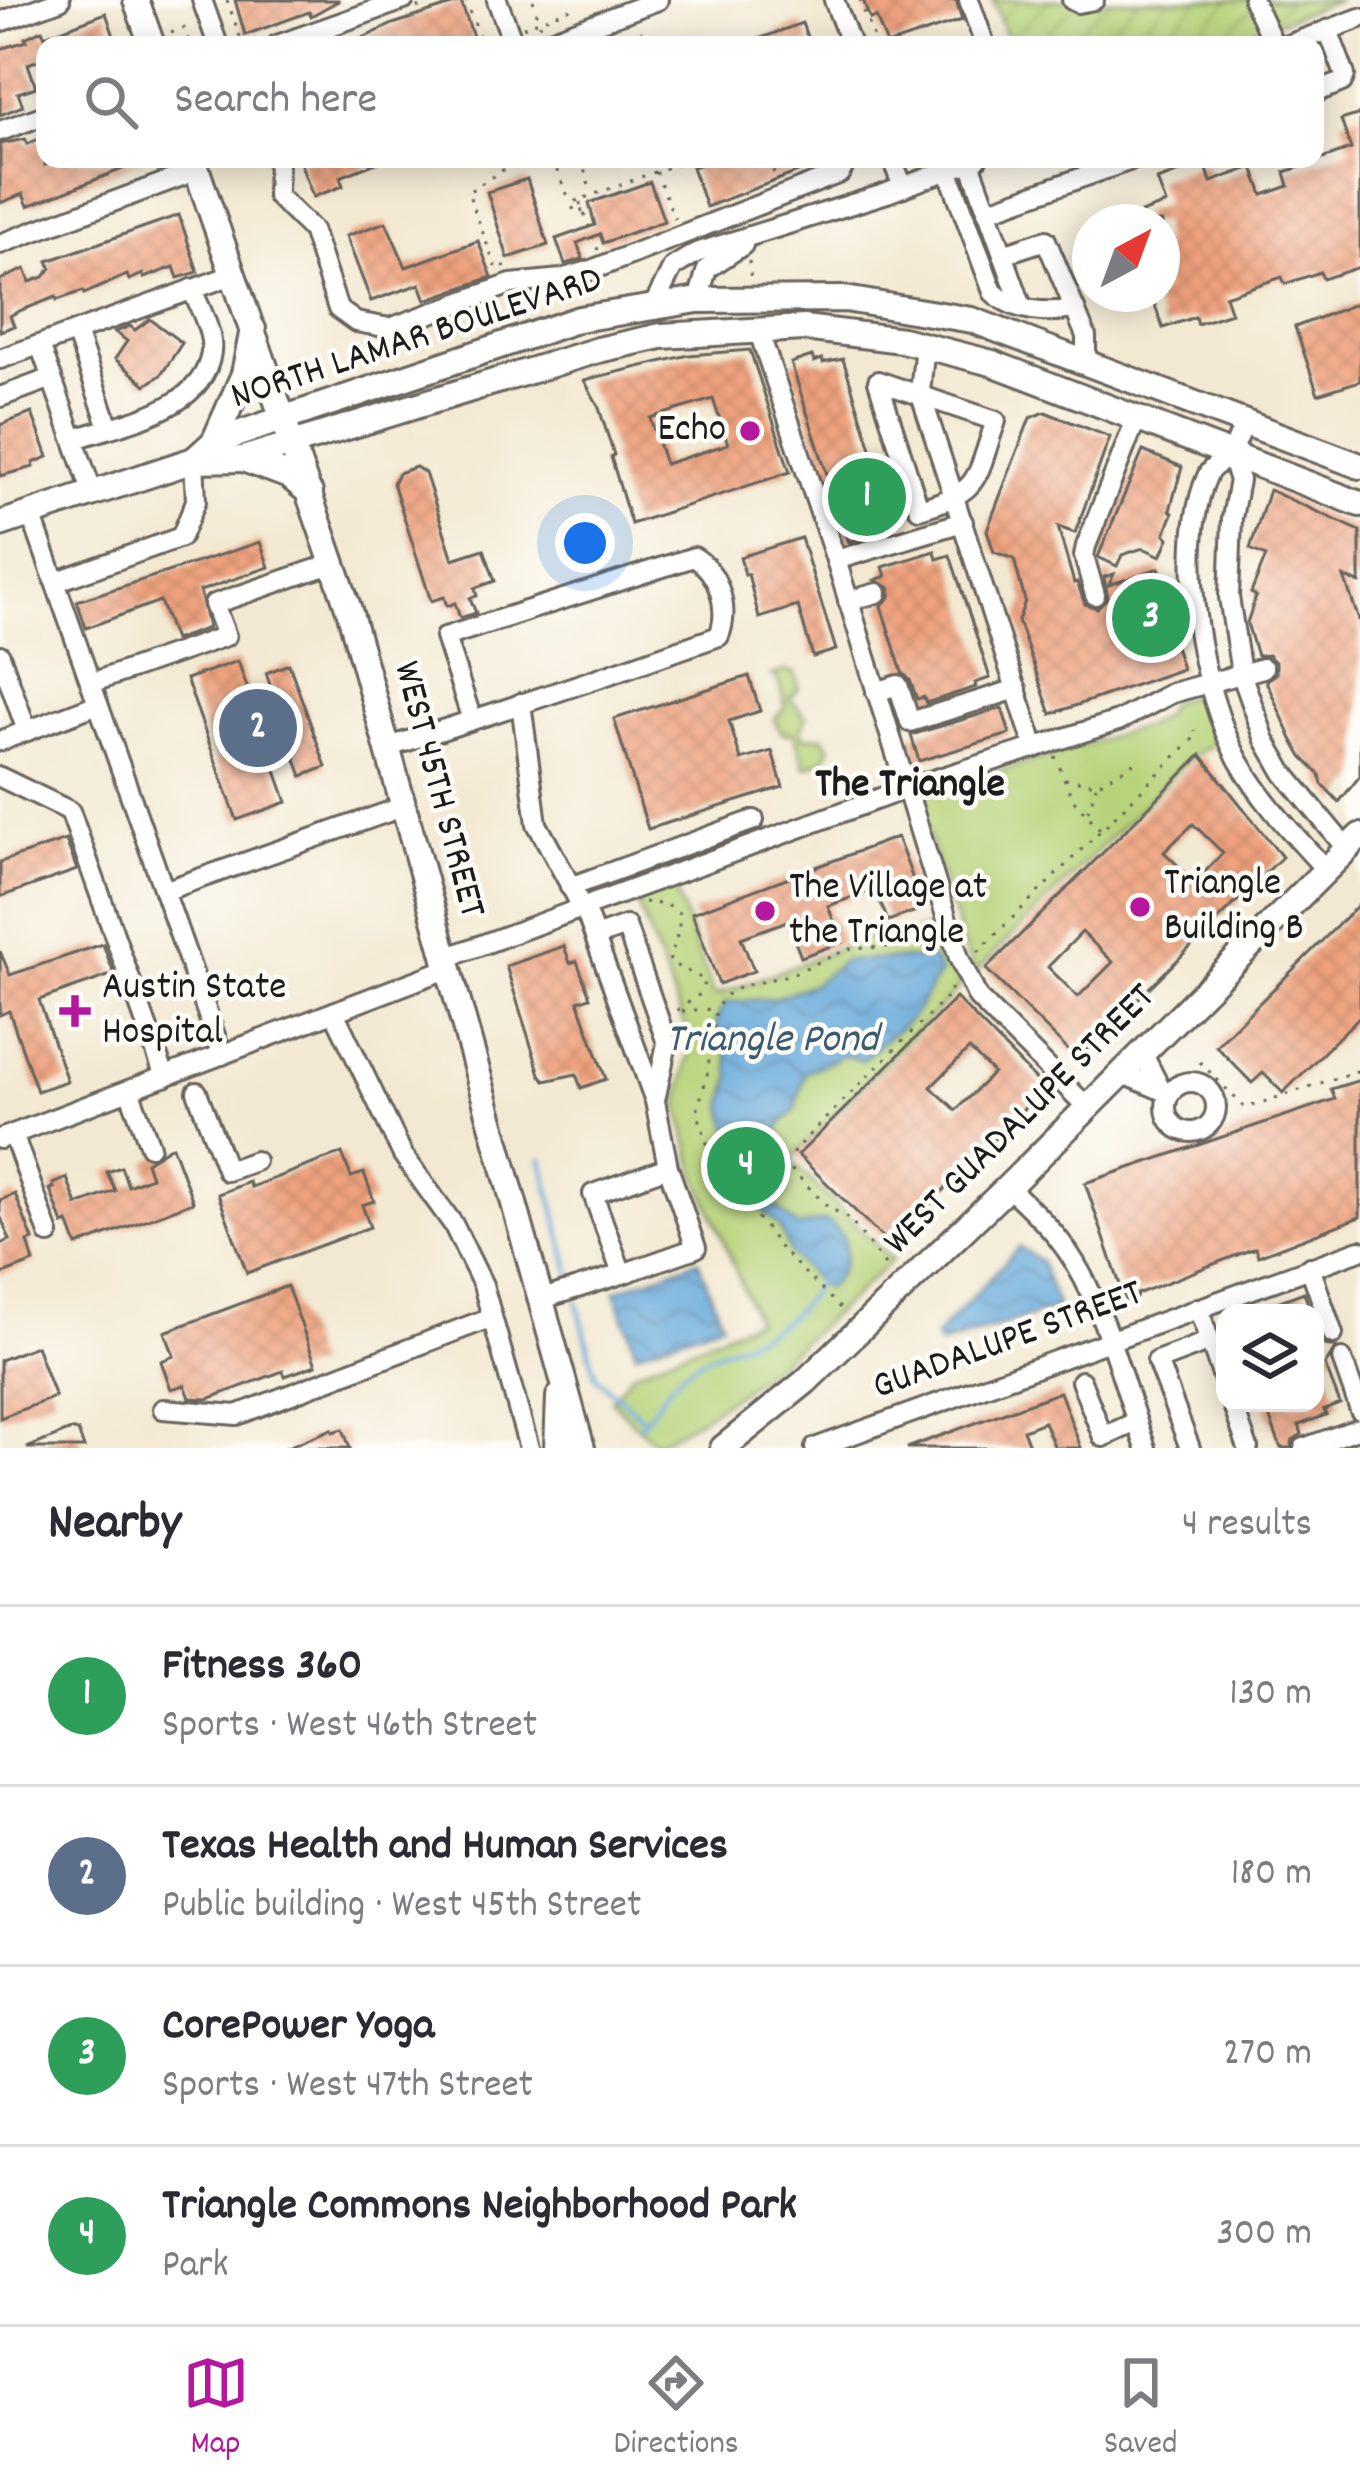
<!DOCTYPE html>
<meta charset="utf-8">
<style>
:root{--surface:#fff;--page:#f2f2f3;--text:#2b2b33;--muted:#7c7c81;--line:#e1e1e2;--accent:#b5179e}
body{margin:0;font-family:Dekko,sans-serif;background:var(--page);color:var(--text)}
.controls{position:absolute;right:36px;bottom:36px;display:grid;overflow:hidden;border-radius:24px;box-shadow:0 6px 30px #0003}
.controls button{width:108px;height:108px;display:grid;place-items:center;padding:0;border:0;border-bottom:3px solid var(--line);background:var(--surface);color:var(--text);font:60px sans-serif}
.compass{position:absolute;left:1072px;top:204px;width:108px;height:108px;border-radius:50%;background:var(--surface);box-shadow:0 6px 30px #0003;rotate:41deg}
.you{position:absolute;left:585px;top:543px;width:42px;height:42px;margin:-30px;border:9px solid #fff;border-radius:50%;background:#1a73e8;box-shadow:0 0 0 18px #1a73e833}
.badge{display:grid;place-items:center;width:78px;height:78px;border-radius:50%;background:var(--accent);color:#fff;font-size:39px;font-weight:700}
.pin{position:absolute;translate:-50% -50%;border:6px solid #fff;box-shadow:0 3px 12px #0006}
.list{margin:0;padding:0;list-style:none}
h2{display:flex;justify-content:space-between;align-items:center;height:156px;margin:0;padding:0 48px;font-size:51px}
h2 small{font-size:39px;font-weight:400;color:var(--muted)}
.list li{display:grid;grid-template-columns:78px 1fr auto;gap:36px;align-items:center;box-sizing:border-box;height:180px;padding:0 48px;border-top:3px solid var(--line)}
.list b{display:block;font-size:45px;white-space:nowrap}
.list p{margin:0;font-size:39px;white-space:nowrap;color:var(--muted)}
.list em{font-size:39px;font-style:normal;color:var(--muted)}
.icon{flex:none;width:66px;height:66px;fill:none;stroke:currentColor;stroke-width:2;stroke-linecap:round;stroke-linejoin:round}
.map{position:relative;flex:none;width:1360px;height:1448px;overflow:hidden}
.search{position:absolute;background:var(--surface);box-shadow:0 6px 30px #0003;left:36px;right:36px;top:36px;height:132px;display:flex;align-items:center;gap:30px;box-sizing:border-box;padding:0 42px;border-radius:24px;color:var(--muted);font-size:45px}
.sheet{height:876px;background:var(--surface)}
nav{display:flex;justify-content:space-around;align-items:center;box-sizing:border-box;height:168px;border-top:3px solid var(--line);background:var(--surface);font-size:33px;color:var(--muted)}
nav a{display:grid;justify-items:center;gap:6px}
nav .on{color:var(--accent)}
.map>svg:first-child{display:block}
</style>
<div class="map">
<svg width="1360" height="1448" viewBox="0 0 1360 1448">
<defs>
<pattern id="garden-furrows" width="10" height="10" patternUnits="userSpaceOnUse" patternTransform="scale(3)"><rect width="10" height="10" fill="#b7d379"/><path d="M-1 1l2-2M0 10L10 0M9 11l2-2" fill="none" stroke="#9db568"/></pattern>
<pattern id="water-waves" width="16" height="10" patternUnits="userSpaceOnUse" patternTransform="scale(3)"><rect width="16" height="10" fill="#64a7d9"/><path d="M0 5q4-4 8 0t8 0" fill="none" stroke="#5287af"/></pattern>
<pattern id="building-cross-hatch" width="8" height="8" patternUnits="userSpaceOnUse" patternTransform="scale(3)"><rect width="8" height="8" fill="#efa27e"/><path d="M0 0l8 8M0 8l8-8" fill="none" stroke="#cc8b6c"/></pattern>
</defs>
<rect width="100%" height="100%" fill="#fdfcf7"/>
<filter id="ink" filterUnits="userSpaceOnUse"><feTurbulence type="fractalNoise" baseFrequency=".00833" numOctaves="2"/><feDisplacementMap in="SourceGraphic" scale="24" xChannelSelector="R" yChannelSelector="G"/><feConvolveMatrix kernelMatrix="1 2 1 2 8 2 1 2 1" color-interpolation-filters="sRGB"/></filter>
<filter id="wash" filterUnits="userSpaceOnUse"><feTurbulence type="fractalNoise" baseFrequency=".004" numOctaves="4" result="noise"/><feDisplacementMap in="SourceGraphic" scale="48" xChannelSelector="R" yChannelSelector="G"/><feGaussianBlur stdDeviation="2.7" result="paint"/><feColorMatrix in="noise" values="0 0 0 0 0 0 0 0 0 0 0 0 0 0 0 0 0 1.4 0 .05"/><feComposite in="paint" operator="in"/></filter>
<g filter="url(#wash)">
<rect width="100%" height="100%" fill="#f3e9d2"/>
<!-- park -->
<g fill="#b7d379" stroke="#6a784a" stroke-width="3">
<polygon points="785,671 795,673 799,689 790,698 806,717 801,730 803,737 823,736 830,748 824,760 805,767 794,733 782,733 774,720 786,707 778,680 772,675"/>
<polygon points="1201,691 1220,721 1210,747 1193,755 977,971 966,954 921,811 929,789 937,791 1148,725 1164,715 1169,703"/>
<path d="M 673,885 L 714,996 L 878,934 L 883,944 L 934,925 L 960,987 L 790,1160 L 892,1260 C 819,1327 745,1399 655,1443 L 611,1400 L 633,1372 L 756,1320 L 696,1173 L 679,1106 L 691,1042 L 636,899 Z"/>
</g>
<!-- garden -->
<polygon fill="url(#garden-furrows)" stroke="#6a784a" stroke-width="3" points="993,0 1339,0 1212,45 1009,45"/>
<!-- water -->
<g fill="url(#water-waves)" stroke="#40627a" stroke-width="3">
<path d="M 931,958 L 941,972 C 928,986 924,1006 908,1021 C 892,1035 876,1045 862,1061 L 844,1055 L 805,1073 L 795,1110 L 780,1126 L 769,1157 L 775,1179 L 773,1203 L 797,1227 L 826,1221 C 857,1238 846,1271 825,1290 L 790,1254 L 780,1227 L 746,1195 L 750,1167 L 728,1125 L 724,1106 L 731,1076 L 724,1036 L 718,1031 L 716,1021 L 725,1003 L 775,998 L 813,984 L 843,961 Z"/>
<polygon points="1019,1247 1040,1261 1058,1308 940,1345 935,1337"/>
<polygon points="698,1260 722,1322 636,1352 615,1291"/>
</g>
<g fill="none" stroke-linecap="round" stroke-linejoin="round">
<!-- stream -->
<g stroke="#64a7d9" stroke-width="4.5">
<polyline points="542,1159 572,1278"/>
<polyline points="577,1301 596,1377 645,1420"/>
<path d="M 641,1425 C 657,1404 673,1375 697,1362 C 744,1335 789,1337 818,1280"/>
</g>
</g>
<g id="blocks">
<!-- building -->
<g fill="url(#building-cross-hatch)" fill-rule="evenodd">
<polygon points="235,0 338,0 338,1 311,16 309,12 245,35"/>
<polygon points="863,0 956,0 962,20 887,45 876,17 870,19"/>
<polygon points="461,2 476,45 348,45 393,24"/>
<polygon points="106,13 117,45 45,45 45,58 28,64 36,87 18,93 23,106 0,115 0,49 27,41 25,38 42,30 45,36"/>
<polygon points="802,23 810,45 745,45 745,44"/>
<polygon points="1360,114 1360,267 1323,279 1320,272 1285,284 1282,277 1225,296 1231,313 1197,324 1195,317 1163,328 1151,294 1162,294 1162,222 1144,222 1141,213 1166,204 1157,180 1205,163 1211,182 1253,167 1263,195 1289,186 1285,172 1351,149 1341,120"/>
<polygon points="45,137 45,165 61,159 143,161 28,206 23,194 0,203 0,144 25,139 27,144"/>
<polygon points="299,159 383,159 384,160 340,177 343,186 313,197"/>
<polygon points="716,159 832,159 706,207 692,167"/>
<polygon points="527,179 548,245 508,258 487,192"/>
<polygon points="650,182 664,221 603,243 600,234 577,243 583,259 565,264 556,239 595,225 589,203"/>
<polygon points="179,215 198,272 178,278 174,267 144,278 143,274 129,280 127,275 84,294 83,291 57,300 56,297 19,311 10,316 14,326 0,331 0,280 25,269 30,282 44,277 51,268 48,261"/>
<polygon points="386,222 406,267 478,241 492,277 426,300 420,284 371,301 346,236"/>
<polygon points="1360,302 1360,381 1318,394 1295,327"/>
<polygon points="150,319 182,343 161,375 146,385 115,359 127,341 115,332 130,326 135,330"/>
<path d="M 750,350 L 790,472 L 631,524 L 611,457 L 614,455 L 598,405 L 584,380 L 689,355 ZM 713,399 L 728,444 L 665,464 L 650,418 Z"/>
<polygon points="812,356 814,362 822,359 823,363 843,359 895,525 849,542 791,363"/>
<polygon points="1045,412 1110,437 1075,533 1058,527 1074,583 1077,582 1085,604 1097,608 1108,597 1104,577 1114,574 1109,585 1159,568 1170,597 1161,600 1182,669 1051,714 1018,621 1025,601 1014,559 994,552 987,530 1030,418"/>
<polygon points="32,413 48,457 33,463 34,467 0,476 0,425"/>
<polygon points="1143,451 1182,467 1170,510 1173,513 1165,534 1169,538 1161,556 1143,548 1122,555 1117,566 1098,557"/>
<polygon points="416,467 425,473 453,559 484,549 495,581 475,588 477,596 470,598 476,613 460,618 455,603 447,606 444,597 431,601 393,483 398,473"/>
<polygon points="1269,490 1360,531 1360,583 1344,577 1360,623 1360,776 1339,802 1322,784 1320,775 1302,757 1292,739 1266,681 1276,673 1276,663 1268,655 1257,656 1247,623 1256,596 1251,593 1266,556 1250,549"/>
<polygon points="801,538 836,650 813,657 798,606 759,618 748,574 745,575 740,557"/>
<polygon points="260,542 269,567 200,591 208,628 174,640 160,601 86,628 77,601"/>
<polygon points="935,551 937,559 950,555 990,678 975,683 976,687 926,703 924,697 917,699 910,680 902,672 881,606 890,597 890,588 875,580 886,576 883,567"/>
<polygon points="238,661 256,713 277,706 266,673 289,664 326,767 302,776 290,743 269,751 287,802 237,820 186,679"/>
<polygon points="749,676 760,711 729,721 741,760 772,751 783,787 648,829 614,719"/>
<polygon points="1002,708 1010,734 919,761 911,735"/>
<path d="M 1201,755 L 1282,857 L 1077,1059 L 986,969 ZM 1193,824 L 1223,853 L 1195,882 L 1164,852 ZM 1082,932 L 1113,962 L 1078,997 L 1048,967 Z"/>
<polygon points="897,837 924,908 888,921 875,889 828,906 842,942 801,957 787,921 741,938 754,971 719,984 692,913"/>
<polygon points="66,840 77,870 0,897 0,862"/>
<polygon points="1360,903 1360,1016 1283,1093 1263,1073 1252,1083 1216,1046"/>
<polygon points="103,944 114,974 39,1000 67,1081 37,1091 9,1011 0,1015 0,951 10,975"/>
<polygon points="564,946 570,963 577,961 590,997 578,1001 606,1079 581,1088 576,1074 545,1081 540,1074 506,966"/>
<path d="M 956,998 L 1044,1088 L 890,1245 L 798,1155 ZM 969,1049 L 993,1073 L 956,1110 L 931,1087 Z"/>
<polygon points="1360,1080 1360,1217 1258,1256 1255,1248 1137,1294 1136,1298 1126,1302 1085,1183 1335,1099 1331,1089"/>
<polygon points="172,1146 193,1202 77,1246 68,1222 63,1224 50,1189 54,1188 53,1184 67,1178 77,1205 115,1191 107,1172 121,1167 128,1186 151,1177 146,1162"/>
<polygon points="342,1153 351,1177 364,1173 374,1201 362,1205 370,1227 247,1273 218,1194 249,1182 251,1187"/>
<polygon points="15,1194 33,1240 28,1242 34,1262 0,1275 0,1244 10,1240 0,1215 0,1200"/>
<polygon points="287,1286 316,1365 285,1376 283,1371 208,1399 190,1398 185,1385 171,1389 161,1361 174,1356 165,1332"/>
<polygon points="1304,1292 1311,1313 1251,1313 1251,1312"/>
<polygon points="1320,1339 1325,1345 1336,1347 1325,1365 1340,1404 1324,1410 1326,1415 1299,1425 1302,1434 1293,1440 1291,1448 1281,1448 1264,1403 1315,1403 1315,1340"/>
<polygon points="36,1346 55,1397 0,1418 0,1360"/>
<polygon points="1060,1392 1081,1448 1055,1448 1044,1422 1023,1430 1030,1448 907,1448"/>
<polygon points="332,1429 333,1432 343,1429 350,1448 285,1448"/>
<polygon points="71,1430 78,1431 84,1448 27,1448"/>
</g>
</g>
</g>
<g filter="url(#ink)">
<use href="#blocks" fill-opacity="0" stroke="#67645c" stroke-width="3"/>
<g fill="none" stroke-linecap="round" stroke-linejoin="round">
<defs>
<g id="minor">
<polyline points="202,0 218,45"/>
<polyline points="497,0 514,45"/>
<polyline points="834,0 851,45"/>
<polyline points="969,0 985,45"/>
<polyline points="1072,0 1078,3 1094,0"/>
<polyline points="1253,0 1274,45"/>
<polyline points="0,22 60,0"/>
<polyline points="277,45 404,0"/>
<polyline points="537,45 658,0"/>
<polyline points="1288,45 1360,18"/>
<polyline points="1315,93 1342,82 1345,75 1328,30"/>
<polyline points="0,131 45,115"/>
<polyline points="278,159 277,196 312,230 338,309 356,322 390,328 511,284 561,279 589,271 840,173 848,159"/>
<polyline points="892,159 903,187"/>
<polyline points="970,162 1022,307"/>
<path d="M 948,170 L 993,292 C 1015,312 1047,314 1075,309"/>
<polyline points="987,211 1134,159"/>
<polyline points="0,244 198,170"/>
<polyline points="1003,254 1046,240 1086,336 1086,362"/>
<polyline points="698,300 707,269 743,245"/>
<polyline points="654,305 673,267 696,253 887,193 977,159"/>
<polyline points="758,329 836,560 959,958 978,998 1087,1107"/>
<polyline points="76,332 109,427"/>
<polyline points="40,345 93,494"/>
<polyline points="925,345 920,392 1035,748"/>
<polyline points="0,359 235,274"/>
<path d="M 878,381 L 996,421 C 975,479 983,491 919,509 Z"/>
<polyline points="0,397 52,378"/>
<path d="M 1244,423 C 1240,433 1236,447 1228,456 C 1222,463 1212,466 1208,474 C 1174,547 1201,694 1239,761 C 1262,802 1295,836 1326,870"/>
<path d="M 75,439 C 120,423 204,411 211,352 C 214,333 199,307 192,289"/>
<polyline points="1230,454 1239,480 1232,518 1229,597 1241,673 1265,740 1284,773 1347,849"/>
<polyline points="31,514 222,1055"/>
<polyline points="836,560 963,522"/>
<polyline points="55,582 181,537 196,501 194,460"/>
<polyline points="1095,595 1084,556 1086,546 1137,417"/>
<polyline points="848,601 877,593"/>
<polyline points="0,655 27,731"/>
<polyline points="91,683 226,636 214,604 334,563"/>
<polyline points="876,692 898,685 910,722 1017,689"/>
<polyline points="521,703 537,824 588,918 655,1101 668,1167 696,1248 622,1274 593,1194 668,1167"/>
<polyline points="0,741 98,704"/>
<path d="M 389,747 C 499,712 609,675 719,636 C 730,609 719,572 694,557 L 445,637 L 472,720"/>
<polyline points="0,777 70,811 165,1077"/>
<polyline points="570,887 754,820"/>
<polyline points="164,891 405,806"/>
<polyline points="595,937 626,926 667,1043 656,1096"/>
<polyline points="446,958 905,789 1118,721 1172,693 1263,668"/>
<polyline points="334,1012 403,1155 453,1224 483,1285 529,1448"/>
<polyline points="1121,1073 1161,1090 1142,1052"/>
<circle cx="1191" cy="1107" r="25"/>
<polyline points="129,1090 150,1146"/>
<polyline points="197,1092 227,1171 255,1161"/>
<polyline points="13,1134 49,1234"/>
<polyline points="0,1139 449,968"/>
<path d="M 1008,1187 C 1026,1204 1045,1221 1060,1241 C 1103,1296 1122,1383 1146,1448"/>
<polyline points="1310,1267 1333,1334"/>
<polyline points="539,1300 622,1274"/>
<polyline points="1198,1308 1225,1383"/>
<polyline points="1342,1359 1360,1410"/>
<polyline points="1081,1381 1103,1437 1136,1422"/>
<polyline points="1232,1403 1248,1448"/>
<polyline points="163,1409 237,1415 492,1317"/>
<polyline points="815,1448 1360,1250"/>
<polyline points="1190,1448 1157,1361 1210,1341"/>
<polyline points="1304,1448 1360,1428"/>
</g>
<g id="major">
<polyline points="136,0 152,45"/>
<polyline points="193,159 349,610 582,1448"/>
<polyline points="214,442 244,374 253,329"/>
<polyline points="243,459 289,476 310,493"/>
<polyline points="194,460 214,442 579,319 698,300 845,299 972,320 1360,466"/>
<polyline points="0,524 194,460 243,459 598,350 661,336 804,328 902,340 992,363 1360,504"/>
<polyline points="557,1448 559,1397"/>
<polyline points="723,1448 805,1382 1008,1187 1360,836"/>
</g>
</defs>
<!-- minor casing -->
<use href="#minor" stroke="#67645c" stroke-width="24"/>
<!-- major casing -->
<use href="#major" stroke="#67645c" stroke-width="30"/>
<!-- path -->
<g stroke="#67645c" stroke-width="3" stroke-dasharray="3 9" stroke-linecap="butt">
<polyline points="227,0 243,45"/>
<polyline points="466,0 481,41 493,37"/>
<polyline points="533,0 541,27"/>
<polyline points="860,0 876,45"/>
<polyline points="417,8 442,0"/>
<polyline points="523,27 578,6"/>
<polyline points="171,33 184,28 190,45"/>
<polyline points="612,33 615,42 644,31 650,45"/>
<polyline points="710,45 728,38 731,45"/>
<polyline points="552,159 571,203"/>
<polyline points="581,159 591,192"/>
<polyline points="769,159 775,176"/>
<polyline points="296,161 300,172"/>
<polyline points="656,172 675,219"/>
<polyline points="578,200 571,203 575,213 583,210"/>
<polyline points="598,250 579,200 690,159"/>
<polyline points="749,261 751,281"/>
<polyline points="505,268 503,263 495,266 468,192 520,159"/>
<polyline points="1055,756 1072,798 1100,829"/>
<polyline points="1065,779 1097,784 1136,762"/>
<polyline points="1088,811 1096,786"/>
<polyline points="644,902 667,905 679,913 679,929 669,962 705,980 700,994 675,1012"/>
<polyline points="978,952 1196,736 1195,730"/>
<polyline points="682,1011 715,1009"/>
<polyline points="1200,1062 1245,1108 1360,1070"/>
<polyline points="885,1265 849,1219 827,1206 785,1163 800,1144 951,993 951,980"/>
<polyline points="840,1308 778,1246 761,1221 722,1191 697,1111 707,1076 716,1009 726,995 740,987 792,974 848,949 921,945 942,957"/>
</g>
<!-- minor -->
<use href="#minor" stroke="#fff" stroke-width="18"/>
<!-- major -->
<use href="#major" stroke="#fff" stroke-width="24"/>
</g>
</g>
<!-- markers -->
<g fill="#b5179e" stroke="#fdfcf7" stroke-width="4.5">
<circle cx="750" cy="431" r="12"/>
<circle cx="1140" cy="907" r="12"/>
<circle cx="765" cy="911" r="12"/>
<path d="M69 993h12v12h12v12h-12v12h-12v-12h-12v-12h12z"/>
</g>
<g text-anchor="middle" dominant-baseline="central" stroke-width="9" stroke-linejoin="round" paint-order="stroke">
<!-- street labels -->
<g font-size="39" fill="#1c1c1c" stroke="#fdfcf7">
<text transform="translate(417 340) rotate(-18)">NORTH LAMAR BOULEVARD</text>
<text transform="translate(437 790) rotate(75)">WEST 45TH STREET</text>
<text transform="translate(1021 1121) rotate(-45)">WEST GUADALUPE STREET</text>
<text transform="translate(1008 1342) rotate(-20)">GUADALUPE STREET</text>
</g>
<!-- poi labels -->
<g font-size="39" fill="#1c1c1c" stroke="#fdfcf7" text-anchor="start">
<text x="726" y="431" text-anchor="end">Echo</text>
<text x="1164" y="885">Triangle<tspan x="1164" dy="45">Building B</tspan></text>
<text x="789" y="889">The Village at<tspan x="789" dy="45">the Triangle</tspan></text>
<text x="102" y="989">Austin State<tspan x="102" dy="45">Hospital</tspan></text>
</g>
<!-- neighbourhood labels -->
<g font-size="42" font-weight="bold" fill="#1c1c1c" stroke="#fdfcf7">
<text x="910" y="787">The Triangle</text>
</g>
<!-- water labels -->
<g font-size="42" font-style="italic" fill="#3c5b71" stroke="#fdfcf7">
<text x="772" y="1042">Triangle Pond</text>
</g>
</g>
</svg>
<div class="controls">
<button><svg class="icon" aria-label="layers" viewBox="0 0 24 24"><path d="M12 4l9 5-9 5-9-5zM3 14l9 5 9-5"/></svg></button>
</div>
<svg class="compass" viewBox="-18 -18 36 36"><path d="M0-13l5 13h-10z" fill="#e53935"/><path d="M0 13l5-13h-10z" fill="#7c7c81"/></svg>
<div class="you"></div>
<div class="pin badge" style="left:867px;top:497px;background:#2e9e5b">1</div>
<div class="pin badge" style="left:258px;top:728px;background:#5c6f8a">2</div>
<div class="pin badge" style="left:1151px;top:618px;background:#2e9e5b">3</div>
<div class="pin badge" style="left:746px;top:1166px;background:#2e9e5b">4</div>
<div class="search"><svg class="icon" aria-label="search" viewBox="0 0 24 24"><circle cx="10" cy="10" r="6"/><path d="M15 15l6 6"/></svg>Search here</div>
</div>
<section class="sheet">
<h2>Nearby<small>4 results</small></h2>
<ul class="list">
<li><span class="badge" style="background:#2e9e5b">1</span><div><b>Fitness 360</b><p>Sports · West 46th Street</p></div><em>130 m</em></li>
<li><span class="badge" style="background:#5c6f8a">2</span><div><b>Texas Health and Human Services</b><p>Public building · West 45th Street</p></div><em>180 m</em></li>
<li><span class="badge" style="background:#2e9e5b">3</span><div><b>CorePower Yoga</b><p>Sports · West 47th Street</p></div><em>270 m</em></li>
<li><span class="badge" style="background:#2e9e5b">4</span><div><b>Triangle Commons Neighborhood Park</b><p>Park</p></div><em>300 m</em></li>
</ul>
</section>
<nav>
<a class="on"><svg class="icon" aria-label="map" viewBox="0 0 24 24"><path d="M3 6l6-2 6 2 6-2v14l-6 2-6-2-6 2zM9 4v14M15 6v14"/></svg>Map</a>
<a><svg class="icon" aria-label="directions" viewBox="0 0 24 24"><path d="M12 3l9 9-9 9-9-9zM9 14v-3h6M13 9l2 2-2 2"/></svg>Directions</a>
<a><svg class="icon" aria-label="saved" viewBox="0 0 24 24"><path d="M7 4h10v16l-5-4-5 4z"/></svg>Saved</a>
</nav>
